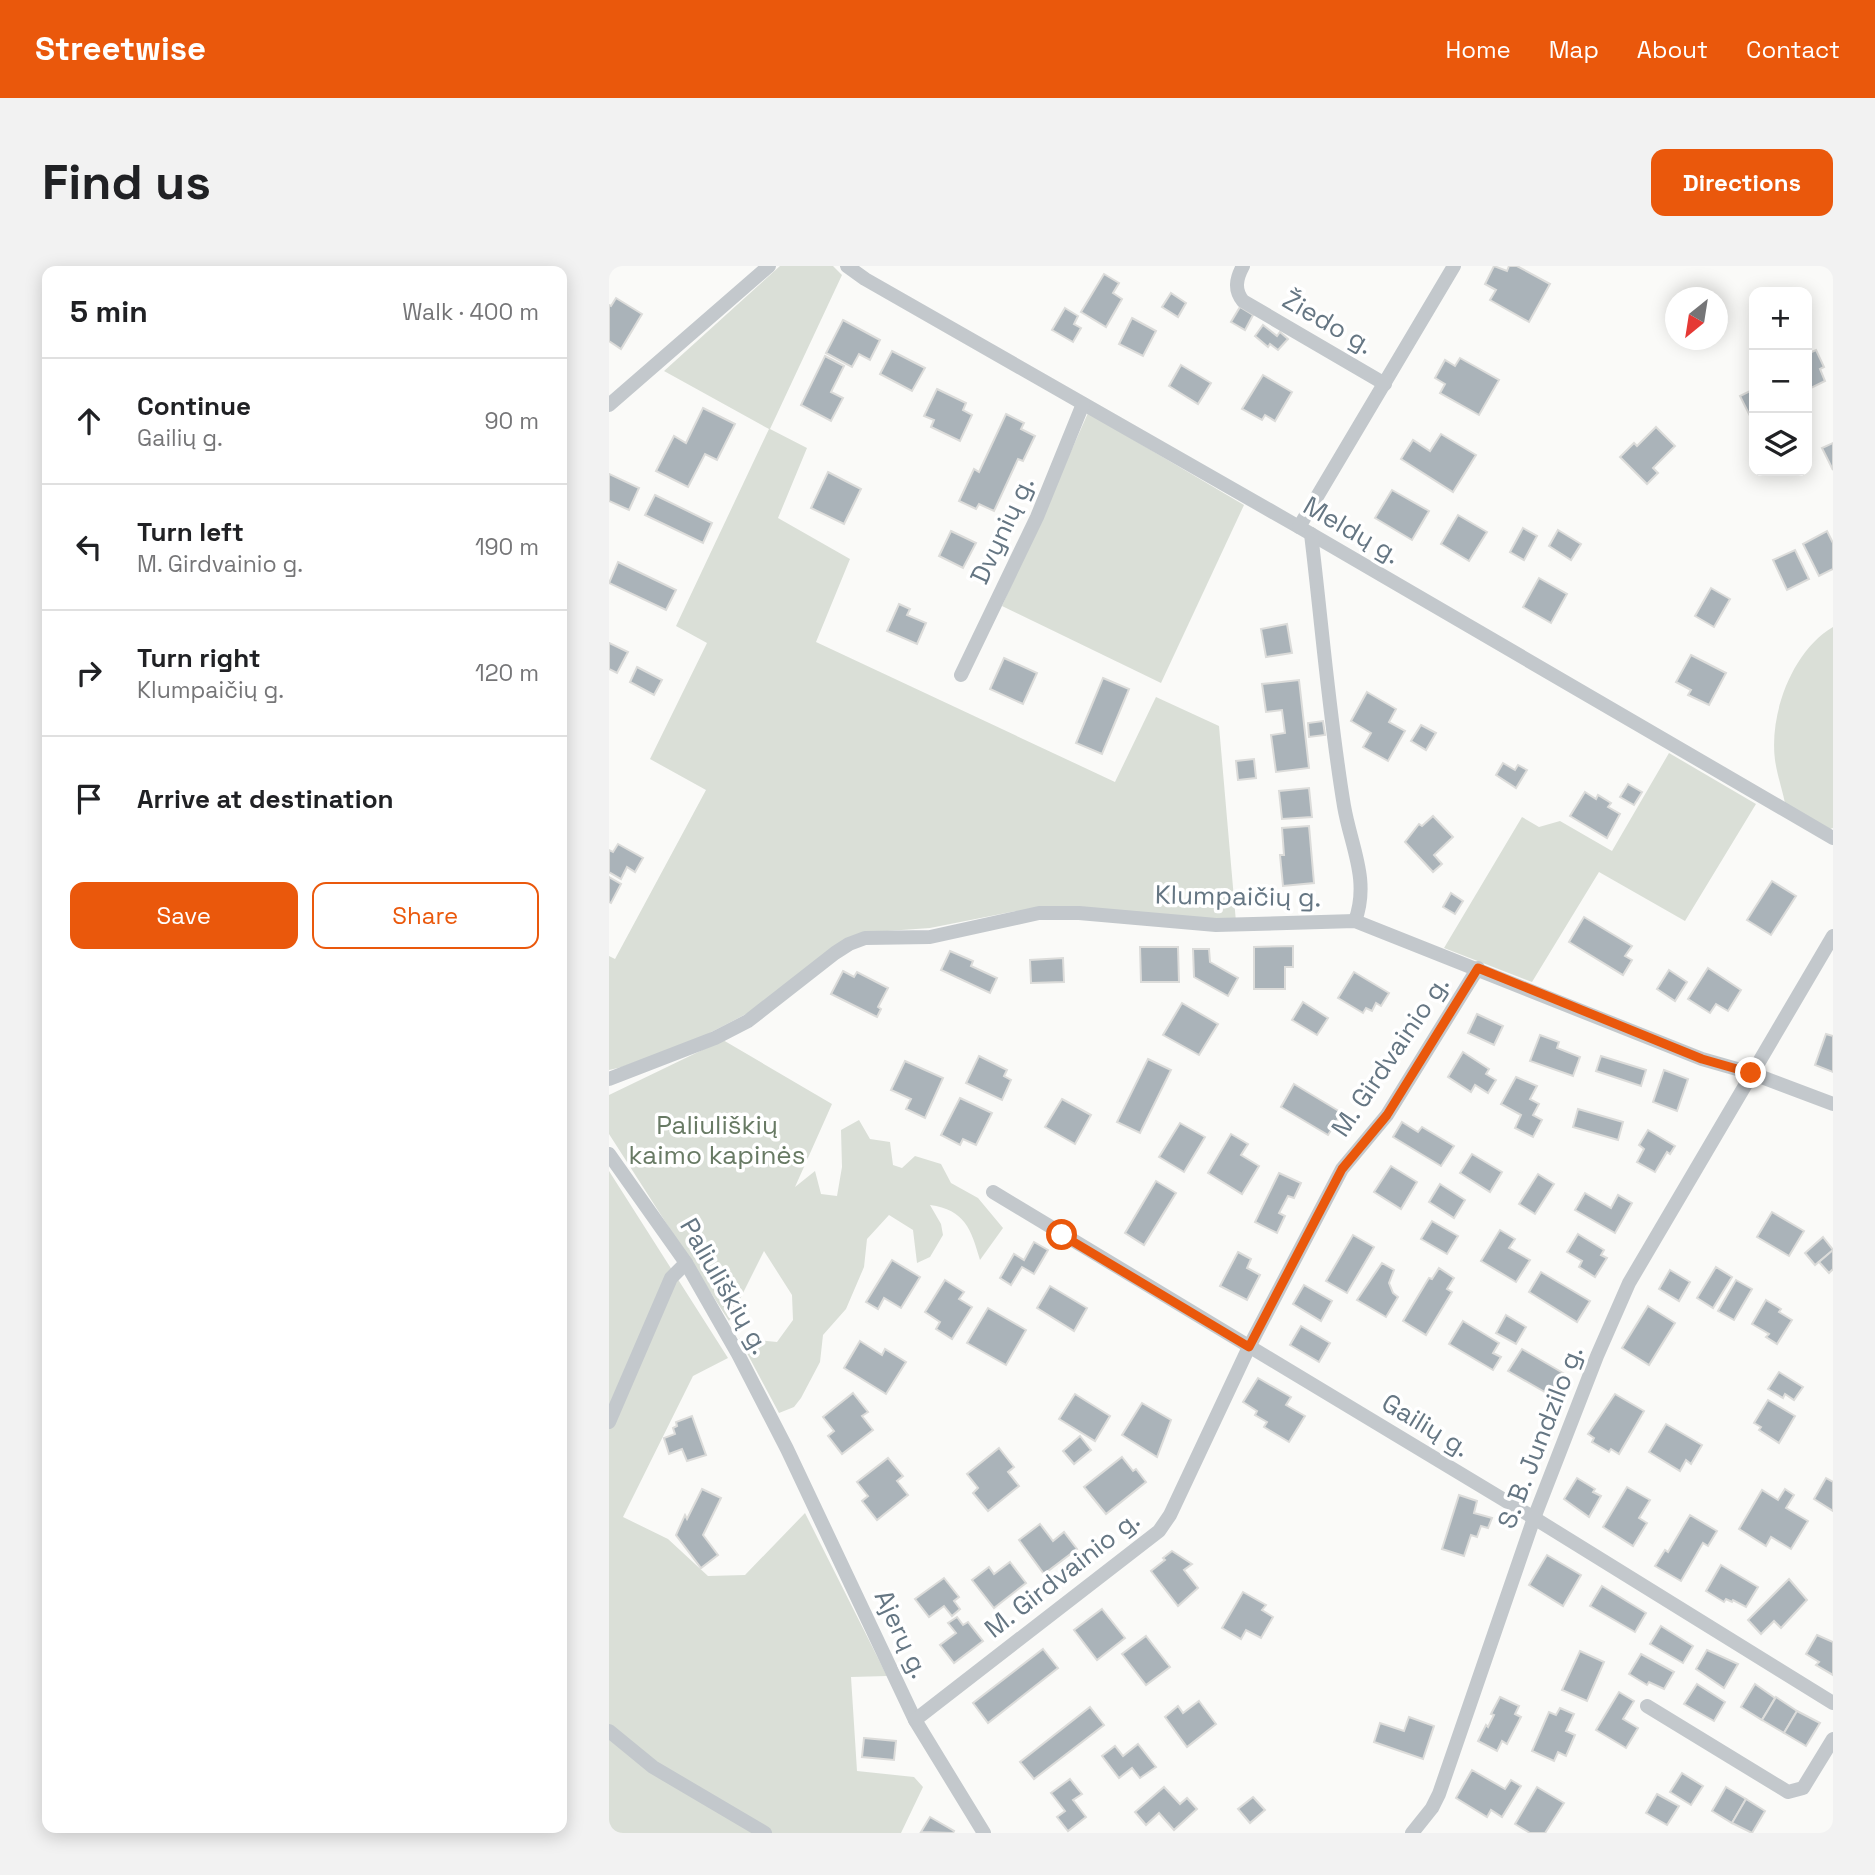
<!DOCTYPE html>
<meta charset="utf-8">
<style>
:root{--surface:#fff;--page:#f2f2f2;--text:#202124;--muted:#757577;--line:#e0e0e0;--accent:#ea580c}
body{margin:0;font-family:"Space Grotesk",sans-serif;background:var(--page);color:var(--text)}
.controls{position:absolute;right:21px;top:21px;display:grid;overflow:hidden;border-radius:14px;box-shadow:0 4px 18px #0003}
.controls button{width:63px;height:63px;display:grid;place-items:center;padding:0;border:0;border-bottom:2px solid var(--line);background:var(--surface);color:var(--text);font:35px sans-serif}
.compass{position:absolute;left:1056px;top:21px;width:63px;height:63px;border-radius:50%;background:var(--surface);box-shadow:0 4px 18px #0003;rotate:210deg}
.stop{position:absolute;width:21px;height:21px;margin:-16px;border:5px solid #ea580c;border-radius:50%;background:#fff}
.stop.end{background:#ea580c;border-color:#fff;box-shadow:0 2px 7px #0008}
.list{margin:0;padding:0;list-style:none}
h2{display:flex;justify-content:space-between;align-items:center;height:91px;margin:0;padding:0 28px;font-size:30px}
h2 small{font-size:23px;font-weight:400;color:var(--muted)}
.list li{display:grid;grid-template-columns:46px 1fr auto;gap:21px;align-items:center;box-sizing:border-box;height:126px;padding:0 28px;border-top:2px solid var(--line)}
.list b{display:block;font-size:26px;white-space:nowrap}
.list p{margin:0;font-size:23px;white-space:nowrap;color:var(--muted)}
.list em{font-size:23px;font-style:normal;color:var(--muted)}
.actions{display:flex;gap:14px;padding:21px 28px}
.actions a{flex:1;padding:16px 0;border:2px solid var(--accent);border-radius:14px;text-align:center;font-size:24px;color:var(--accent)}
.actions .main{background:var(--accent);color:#fff}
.icon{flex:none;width:38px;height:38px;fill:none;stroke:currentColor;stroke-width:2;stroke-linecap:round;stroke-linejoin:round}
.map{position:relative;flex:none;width:1224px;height:1567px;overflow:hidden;border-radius:14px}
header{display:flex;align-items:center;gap:42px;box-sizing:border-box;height:98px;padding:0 35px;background:var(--accent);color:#fff}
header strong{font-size:33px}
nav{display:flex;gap:38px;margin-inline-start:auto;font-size:24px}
.intro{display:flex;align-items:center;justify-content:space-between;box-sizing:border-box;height:168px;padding:0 42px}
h1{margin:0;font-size:49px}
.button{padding:18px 32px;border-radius:14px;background:var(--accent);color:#fff;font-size:24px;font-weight:700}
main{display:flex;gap:42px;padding:0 42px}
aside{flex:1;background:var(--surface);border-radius:14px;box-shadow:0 4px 18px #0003}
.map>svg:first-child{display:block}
</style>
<header>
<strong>Streetwise</strong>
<nav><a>Home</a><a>Map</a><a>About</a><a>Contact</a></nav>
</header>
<div class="intro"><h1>Find us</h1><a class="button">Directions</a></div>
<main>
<aside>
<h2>5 min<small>Walk · 400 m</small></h2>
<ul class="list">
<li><svg class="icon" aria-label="ahead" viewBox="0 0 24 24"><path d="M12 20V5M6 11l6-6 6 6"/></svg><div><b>Continue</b><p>Gailių g.</p></div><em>90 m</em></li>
<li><svg class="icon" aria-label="left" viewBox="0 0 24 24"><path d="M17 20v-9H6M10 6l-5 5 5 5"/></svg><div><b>Turn left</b><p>M. Girdvainio g.</p></div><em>190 m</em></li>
<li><svg class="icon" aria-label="right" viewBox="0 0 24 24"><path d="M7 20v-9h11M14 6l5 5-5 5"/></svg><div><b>Turn right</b><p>Klumpaičių g.</p></div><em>120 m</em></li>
<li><svg class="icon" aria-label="arrive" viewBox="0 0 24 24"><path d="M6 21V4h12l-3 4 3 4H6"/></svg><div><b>Arrive at destination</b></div></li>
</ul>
<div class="actions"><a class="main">Save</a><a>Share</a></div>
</aside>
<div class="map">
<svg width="1224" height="1567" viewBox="0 0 1224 1567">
<rect width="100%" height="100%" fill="#fafaf8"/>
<!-- green -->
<g fill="#dadfd7">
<polygon points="171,0 224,0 233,9 161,163 198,182 169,252 241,293 207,376 506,516 547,431 610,460 627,656 407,645 321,662 264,666 139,747 89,773 13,801 0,804 0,690 6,693 97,524 41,493 98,377 67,360 160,163 55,105"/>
<polygon points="479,147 635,239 552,417 393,340"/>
<path d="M 1224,361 L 1224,562 L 1221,563 L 1176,537 C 1173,523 1168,508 1166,494 C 1160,448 1183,385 1224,361 Z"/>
<polygon points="1060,487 1147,538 1076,655 990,606 923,716 835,682 913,551 930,561 951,555 1003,585"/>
<path d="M 114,774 L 223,838 L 186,921 L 206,905 L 212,928 L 228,930 L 233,901 L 232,864 L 250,854 L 261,873 L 281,876 L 284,899 L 293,902 L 306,890 L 332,898 L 342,917 L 369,932 L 394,962 L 371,994 C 362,963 356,944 321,939 L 332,958 L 334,969 L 321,991 L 308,997 L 304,964 L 280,949 L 258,973 L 255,1001 L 237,1043 L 214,1069 L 211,1096 L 192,1132 L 185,1141 L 170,1147 L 130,1072 L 168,1076 L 184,1054 L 183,1029 L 155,985 L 120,1055 L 0,868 L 0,829 Z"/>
<polygon points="0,905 119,1092 84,1110 14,1251 59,1273 99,1310 136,1309 196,1247 278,1410 242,1411 248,1505 305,1511 314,1521 292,1567 0,1567"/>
</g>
<!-- building -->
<g fill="#aab3b9" stroke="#dcdcda" stroke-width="2">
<polygon points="885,0 898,5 900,0 908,0 941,18 920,56 881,34 887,24 876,18"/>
<polygon points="495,8 510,17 504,27 513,33 497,61 472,46"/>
<polygon points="562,27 577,37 569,51 553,41"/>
<polygon points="7,32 33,48 12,83 0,75 0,39 2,40"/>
<polygon points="631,41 644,49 636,64 622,56"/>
<polygon points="456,42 469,50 465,58 472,62 464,76 443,64"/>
<polygon points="523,52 547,65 534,90 510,78"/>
<polygon points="234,54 271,74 261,94 250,88 243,101 217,87"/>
<polygon points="654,59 668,70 671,66 679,73 669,84 661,78 659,81 646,70"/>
<polygon points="1207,84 1215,101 1211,103 1216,115 1198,124 1198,88"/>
<polygon points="283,85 316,102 303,125 271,108"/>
<polygon points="216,90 235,100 222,126 234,132 222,155 192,139"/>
<polygon points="851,92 890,114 870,149 831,127 836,118 826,112 836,94 846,100"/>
<polygon points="572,99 602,117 589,138 560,120"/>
<polygon points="654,109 683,126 666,155 656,149 653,154 633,143"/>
<polygon points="328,123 357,137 354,144 363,149 351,175 322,161 325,154 315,150"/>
<polygon points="1145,123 1145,153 1143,154 1131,130"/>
<polygon points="94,142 126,158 108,194 96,188 79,221 47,205 65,170 77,177"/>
<polygon points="397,148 415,157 412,163 426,170 414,195 409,193 385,245 370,238 367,243 350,235 365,203 370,206"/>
<polygon points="1047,161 1066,180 1044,202 1049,207 1038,218 1011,191 1025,177 1028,180"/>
<polygon points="832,168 867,189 844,226 792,193 804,174 821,185"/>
<polygon points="1224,177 1224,204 1213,182"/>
<polygon points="219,206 252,223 235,258 202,242"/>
<polygon points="0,208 30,222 20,244 0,235"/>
<polygon points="783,224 820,245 803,274 766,252"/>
<polygon points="46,229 103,257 94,277 36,249"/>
<polygon points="849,249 878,266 860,295 832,278"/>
<polygon points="914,262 928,270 915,294 901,286"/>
<polygon points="949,264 972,278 962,294 940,280"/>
<polygon points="342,265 367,277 354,302 330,290"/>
<polygon points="1218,265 1224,277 1224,303 1210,310 1194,278"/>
<polygon points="1186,284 1200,313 1178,324 1164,294"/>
<polygon points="9,296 67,324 57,344 0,317"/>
<polygon points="930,312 958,328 942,357 914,341"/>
<polygon points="1102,322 1121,333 1105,361 1086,350"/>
<polygon points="290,338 301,343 298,349 317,357 308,378 278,365"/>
<polygon points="678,358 683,387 657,391 652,363"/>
<polygon points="0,377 19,386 8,407 0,403"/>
<polygon points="1082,389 1117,407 1100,439 1079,429 1082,424 1067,416"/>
<polygon points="395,392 428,407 414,438 381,423"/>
<polygon points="28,401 53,414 45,429 21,416"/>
<polygon points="494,412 520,423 493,488 467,477"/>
<polygon points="690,414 700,502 667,506 662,469 676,467 673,444 657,446 653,418"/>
<polygon points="758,426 787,443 780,456 796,465 779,495 754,481 762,467 742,455"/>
<polygon points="714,455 716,469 700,471 699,457"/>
<polygon points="812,459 827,467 817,484 802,475"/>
<polygon points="645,493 647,512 629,514 627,495"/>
<polygon points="894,497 906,504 909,499 918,504 907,522 887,509"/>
<polygon points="1019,518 1033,526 1025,539 1011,531"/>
<polygon points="700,522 703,551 673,553 670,525"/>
<polygon points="976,526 987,533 989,529 1002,537 999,541 1011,548 998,572 961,550"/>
<polygon points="824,550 844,571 825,589 833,598 824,606 796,576 810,558 813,560"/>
<polygon points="700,560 705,617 674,620 671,589 675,589 673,562"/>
<polygon points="9,578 34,592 26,606 18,601 12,613 0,606 0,584 4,586"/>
<polygon points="0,611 12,618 2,637 0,636"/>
<polygon points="1163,615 1187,630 1162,669 1138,654"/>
<polygon points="842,627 854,635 846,648 834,641"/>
<polygon points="975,651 1023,680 1016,690 1023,694 1014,709 960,676"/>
<polygon points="684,680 684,701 676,701 676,723 645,723 645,681"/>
<polygon points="531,681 569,681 570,716 532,716"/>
<polygon points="584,683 600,683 601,696 629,712 619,730 585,711"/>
<polygon points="341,685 364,695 362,700 388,712 381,727 332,704"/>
<polygon points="454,692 455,716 422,717 421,694"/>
<polygon points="1099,702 1132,724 1119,745 1107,738 1101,747 1079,733"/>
<polygon points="1060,704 1078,716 1066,735 1048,723"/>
<polygon points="234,705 245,711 248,706 279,722 269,741 272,743 268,751 222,728"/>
<polygon points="745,706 780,727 772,740 767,737 763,745 757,742 754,747 729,732"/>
<polygon points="694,736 719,752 708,769 683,754"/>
<polygon points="573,737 609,758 590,789 554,769"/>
<polygon points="868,748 894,760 885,779 859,767"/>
<polygon points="1217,768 1224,770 1224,806 1206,799"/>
<polygon points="931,769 950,776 948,782 971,791 964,810 921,795"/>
<polygon points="854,786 880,803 877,808 887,814 879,827 866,819 862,826 839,811"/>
<polygon points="370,790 398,804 395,810 402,814 393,834 357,817"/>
<polygon points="992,790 1037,804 1032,820 987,805"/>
<polygon points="539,793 562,804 531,867 508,856"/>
<polygon points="296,795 334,812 316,852 297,843 302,833 282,824"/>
<polygon points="1055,804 1079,813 1068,845 1044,836"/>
<polygon points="907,811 928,820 921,833 930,838 924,849 933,854 924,871 906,862 912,849 892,838"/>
<polygon points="685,818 733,847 719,869 672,841"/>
<polygon points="351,832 383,847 367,879 354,873 351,879 332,869"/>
<polygon points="453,833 482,849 466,878 436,861"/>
<polygon points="969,843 1014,856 1009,874 964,861"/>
<polygon points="793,856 809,866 813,861 845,880 832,900 784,871"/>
<polygon points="571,857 596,871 575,906 550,891"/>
<polygon points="1039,864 1066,880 1061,888 1058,886 1046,906 1028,896 1035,883 1030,879"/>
<polygon points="622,868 639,878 632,889 650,900 633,928 599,907"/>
<polygon points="863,888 893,906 881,926 851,907"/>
<polygon points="782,900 808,916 792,943 765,926"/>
<polygon points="670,907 692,917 685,932 679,930 670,947 676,950 668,967 646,956"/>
<polygon points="929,908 945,918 926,948 910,938"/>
<polygon points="547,915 567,927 535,979 516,967"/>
<polygon points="831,918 856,934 845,952 820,936"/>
<polygon points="976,927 1002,942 1009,929 1023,937 1006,967 966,944"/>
<polygon points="1163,946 1195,965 1180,990 1148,971"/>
<polygon points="823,955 849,970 838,988 812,973"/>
<polygon points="891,964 906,973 900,982 921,994 907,1016 872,995"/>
<polygon points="969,968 995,984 992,989 998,992 986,1011 970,1001 973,995 958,986"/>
<polygon points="744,969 765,981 738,1027 717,1015"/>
<polygon points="1214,971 1224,984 1206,999 1196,987"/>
<polygon points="425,976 439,984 425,1008 413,1001 402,1019 391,1012 405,988 415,994"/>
<polygon points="1224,984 1224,1003 1220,1007 1210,996"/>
<polygon points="629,986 642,993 638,1002 651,1009 638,1034 611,1020"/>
<polygon points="283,994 311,1011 292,1042 275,1032 269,1043 257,1036"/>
<polygon points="773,997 785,1004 780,1017 784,1027 789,1031 777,1051 748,1034"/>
<polygon points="1107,1001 1123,1011 1104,1042 1088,1032"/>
<polygon points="830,1002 845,1012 838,1023 843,1026 817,1069 794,1055 820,1012 823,1013"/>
<polygon points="1061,1004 1081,1016 1070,1035 1050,1023"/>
<polygon points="932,1006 981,1035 968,1056 920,1026"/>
<polygon points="336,1014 355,1026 350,1033 363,1041 343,1073 327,1063 331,1056 316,1046"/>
<polygon points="1127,1014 1143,1023 1125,1054 1109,1045"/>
<polygon points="695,1019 723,1035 712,1055 684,1038"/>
<polygon points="441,1020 478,1042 465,1065 428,1042"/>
<polygon points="1157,1034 1172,1043 1170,1046 1183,1054 1168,1078 1157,1071 1160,1068 1143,1058"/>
<polygon points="1039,1040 1066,1057 1040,1099 1013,1082"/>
<polygon points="379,1042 417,1064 397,1099 358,1077"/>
<polygon points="897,1049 917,1061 907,1078 887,1067"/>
<polygon points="854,1055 890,1077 884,1087 892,1091 884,1104 840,1078"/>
<polygon points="692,1060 721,1077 710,1096 681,1079"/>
<polygon points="251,1075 273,1089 276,1083 297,1096 277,1128 235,1102"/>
<polygon points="913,1083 954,1107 941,1129 899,1105"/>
<polygon points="1170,1106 1194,1121 1185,1134 1176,1128 1174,1132 1159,1123"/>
<polygon points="649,1112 682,1131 677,1139 696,1150 680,1176 655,1161 658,1156 646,1149 648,1145 634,1136"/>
<polygon points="244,1127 259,1146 253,1150 264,1164 233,1188 219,1170 225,1165 214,1151"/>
<polygon points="466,1128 501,1150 486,1175 450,1153"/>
<polygon points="1006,1128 1035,1145 1010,1188 1002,1183 1000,1186 983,1176 985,1172 979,1168"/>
<polygon points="1159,1134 1186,1150 1170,1177 1150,1164 1152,1161 1145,1157"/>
<polygon points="533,1137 562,1154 548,1191 513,1169"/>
<polygon points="83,1150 97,1189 78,1195 73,1183 60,1188 55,1172 66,1168 64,1162 68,1160 67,1156"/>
<polygon points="1057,1158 1093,1179 1082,1198 1077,1194 1071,1205 1040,1186"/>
<polygon points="471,1170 482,1184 465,1198 454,1185"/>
<polygon points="390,1182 405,1201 399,1206 410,1220 379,1245 364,1227 369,1222 358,1208"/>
<polygon points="513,1191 524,1205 527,1203 537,1216 497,1248 475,1221"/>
<polygon points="279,1192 294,1210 288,1215 299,1229 268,1254 253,1235 259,1230 248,1216"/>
<polygon points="968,1212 986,1223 984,1226 992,1230 980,1251 955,1233"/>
<polygon points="1217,1212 1224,1216 1224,1245 1205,1233"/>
<polygon points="1018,1221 1041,1234 1030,1252 1038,1257 1024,1280 994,1261"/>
<polygon points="93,1223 112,1232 94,1269 109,1289 92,1302 67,1269 76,1249 78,1253"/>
<polygon points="1176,1223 1185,1229 1177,1242 1199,1255 1182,1283 1162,1271 1157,1280 1130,1263 1153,1224 1169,1234"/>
<polygon points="850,1229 868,1235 865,1247 883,1252 879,1262 872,1260 868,1271 862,1269 855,1290 833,1283"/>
<polygon points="1081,1249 1108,1265 1099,1280 1094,1277 1072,1315 1046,1300 1056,1284 1059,1286"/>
<polygon points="431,1258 444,1275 455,1266 468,1283 435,1308 410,1274"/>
<polygon points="563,1285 583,1298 575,1304 589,1322 569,1340 542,1305 556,1294 554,1292"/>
<polygon points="938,1289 972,1309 954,1340 920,1319"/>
<polygon points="401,1296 417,1317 385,1342 363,1314 380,1301 385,1308"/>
<polygon points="1112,1299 1149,1321 1137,1341 1124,1334 1123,1336 1117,1333 1115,1336 1097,1325"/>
<polygon points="335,1312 350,1331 345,1335 351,1343 343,1350 335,1340 320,1351 306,1333"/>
<polygon points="1180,1313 1198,1334 1172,1362 1165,1355 1152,1368 1139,1354"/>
<polygon points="993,1320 1037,1347 1026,1366 981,1340"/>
<polygon points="634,1326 657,1339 653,1344 664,1351 652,1372 637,1364 632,1373 613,1362"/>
<polygon points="493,1343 516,1372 488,1394 465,1364"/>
<polygon points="348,1351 354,1359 359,1356 374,1375 345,1397 331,1379 347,1367 339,1357"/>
<polygon points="1052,1360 1084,1380 1074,1397 1041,1378"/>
<polygon points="1208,1369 1224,1376 1224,1409 1207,1399 1210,1396 1197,1388"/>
<polygon points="537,1370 561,1401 537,1419 513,1388"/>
<polygon points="434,1383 449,1402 379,1457 364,1437"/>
<polygon points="1098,1384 1129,1398 1115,1422 1087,1403"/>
<polygon points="971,1385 995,1396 978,1435 953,1424"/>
<polygon points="1032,1388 1065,1406 1055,1423 1040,1416 1038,1419 1020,1408"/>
<polygon points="1088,1418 1116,1436 1105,1455 1075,1438"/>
<polygon points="1146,1418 1166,1432 1153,1454 1132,1441"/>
<polygon points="1010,1426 1025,1435 1014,1453 1029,1462 1017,1482 987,1464"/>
<polygon points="891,1431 910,1440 906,1448 912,1451 898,1478 893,1475 888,1485 869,1475 877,1459 879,1461 885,1449 882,1448"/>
<polygon points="1167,1431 1188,1445 1175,1467 1153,1454"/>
<polygon points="590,1435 607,1458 578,1481 556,1451 569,1440 574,1447"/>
<polygon points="481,1441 495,1459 425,1513 411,1496"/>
<polygon points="951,1442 965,1448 957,1465 966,1469 957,1490 949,1486 945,1495 923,1485 940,1446 947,1449"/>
<polygon points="1188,1445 1211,1457 1197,1480 1175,1467"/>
<polygon points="800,1451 825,1460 814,1493 765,1476 771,1457 795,1465"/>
<polygon points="255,1472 287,1475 285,1494 253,1491"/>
<polygon points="529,1478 547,1501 531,1512 523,1502 510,1512 493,1490 506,1480 514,1490"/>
<polygon points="863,1504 896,1523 902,1514 912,1520 893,1551 882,1544 878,1551 847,1532"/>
<polygon points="1073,1507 1094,1520 1082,1539 1061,1526"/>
<polygon points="461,1513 473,1528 464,1534 477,1551 459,1565 448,1551 456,1545 442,1527"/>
<polygon points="555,1521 571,1538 578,1532 588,1543 565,1564 550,1547 537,1559 526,1546"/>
<polygon points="928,1521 955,1537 936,1567 921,1567 906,1558"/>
<polygon points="1117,1521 1137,1533 1123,1557 1103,1545"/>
<polygon points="1048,1528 1070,1540 1058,1559 1037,1547"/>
<polygon points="644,1531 656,1544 641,1557 629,1543"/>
<polygon points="1137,1533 1156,1545 1143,1567 1123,1557"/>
<polygon points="321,1551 345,1565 344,1567 312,1566"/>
</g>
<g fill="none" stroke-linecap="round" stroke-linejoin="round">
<!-- minor -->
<g stroke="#c3c8cc" stroke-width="14">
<polyline points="238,0 256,13 690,261 1224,572"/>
<path d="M 634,0 C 627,13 625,24 634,35 L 776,118"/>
<polyline points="0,139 160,0"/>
<polyline points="690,261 845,0"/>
<path d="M 702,268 C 713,359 720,450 735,540 C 742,581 761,614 746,655"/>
<polyline points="352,409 428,251 474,138"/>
<polyline points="0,813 106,772 139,755 226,687 240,678 256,672 321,671 430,647 470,647 607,659 746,655 1093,793 1142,807 1224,838"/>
<polyline points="0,888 77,997 129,1088 178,1183 306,1454 375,1567"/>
<polyline points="384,926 925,1252 1224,1437"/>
<polyline points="0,1156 62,1012 77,997"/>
<polyline points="1038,1440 1179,1526 1194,1522 1224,1473"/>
<polyline points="306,1454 550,1265 561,1249 640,1081 733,903 778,849 869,702"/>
<polyline points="0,1465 44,1501 156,1567"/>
<polyline points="803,1567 823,1542 830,1528 925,1252 988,1090 1020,1017 1224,670"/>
</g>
</g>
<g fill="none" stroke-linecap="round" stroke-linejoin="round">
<!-- route -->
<polyline stroke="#ea580c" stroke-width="9" points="453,969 640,1081 733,903 778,849 869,702 1093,793 1142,807"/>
</g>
<g text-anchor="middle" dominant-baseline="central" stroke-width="7" stroke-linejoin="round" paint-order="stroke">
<!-- street labels -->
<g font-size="26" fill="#657683" stroke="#fff">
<text transform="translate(719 56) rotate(30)">Žiedo g.</text>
<text transform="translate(393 264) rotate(-65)">Dvynių g.</text>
<text transform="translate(743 264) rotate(30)">Meldų g.</text>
<text transform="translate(629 630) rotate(1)">Klumpaičių g.</text>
<text transform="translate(781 790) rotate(-56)">M. Girdvainio g.</text>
<text transform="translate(116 1020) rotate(60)">Paliuliškių g.</text>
<text transform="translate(817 1159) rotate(31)">Gailių g.</text>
<text transform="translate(931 1171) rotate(-69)">S. B. Jundzilo g.</text>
<text transform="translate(453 1308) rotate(-38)">M. Girdvainio g.</text>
<text transform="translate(293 1368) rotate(65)">Ajerų g.</text>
</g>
<!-- park labels -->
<g font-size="26" fill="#687a64" stroke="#fff">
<text x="108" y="859">Paliuliškių<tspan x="108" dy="30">kaimo kapinės</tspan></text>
</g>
</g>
</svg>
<div class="controls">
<button>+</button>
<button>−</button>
<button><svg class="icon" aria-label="layers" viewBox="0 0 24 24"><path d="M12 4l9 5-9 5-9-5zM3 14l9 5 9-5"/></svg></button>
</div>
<svg class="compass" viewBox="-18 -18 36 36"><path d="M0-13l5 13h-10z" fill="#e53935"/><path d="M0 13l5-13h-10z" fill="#757577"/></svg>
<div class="stop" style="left:453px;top:969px"></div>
<div class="stop end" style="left:1142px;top:807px"></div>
</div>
</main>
